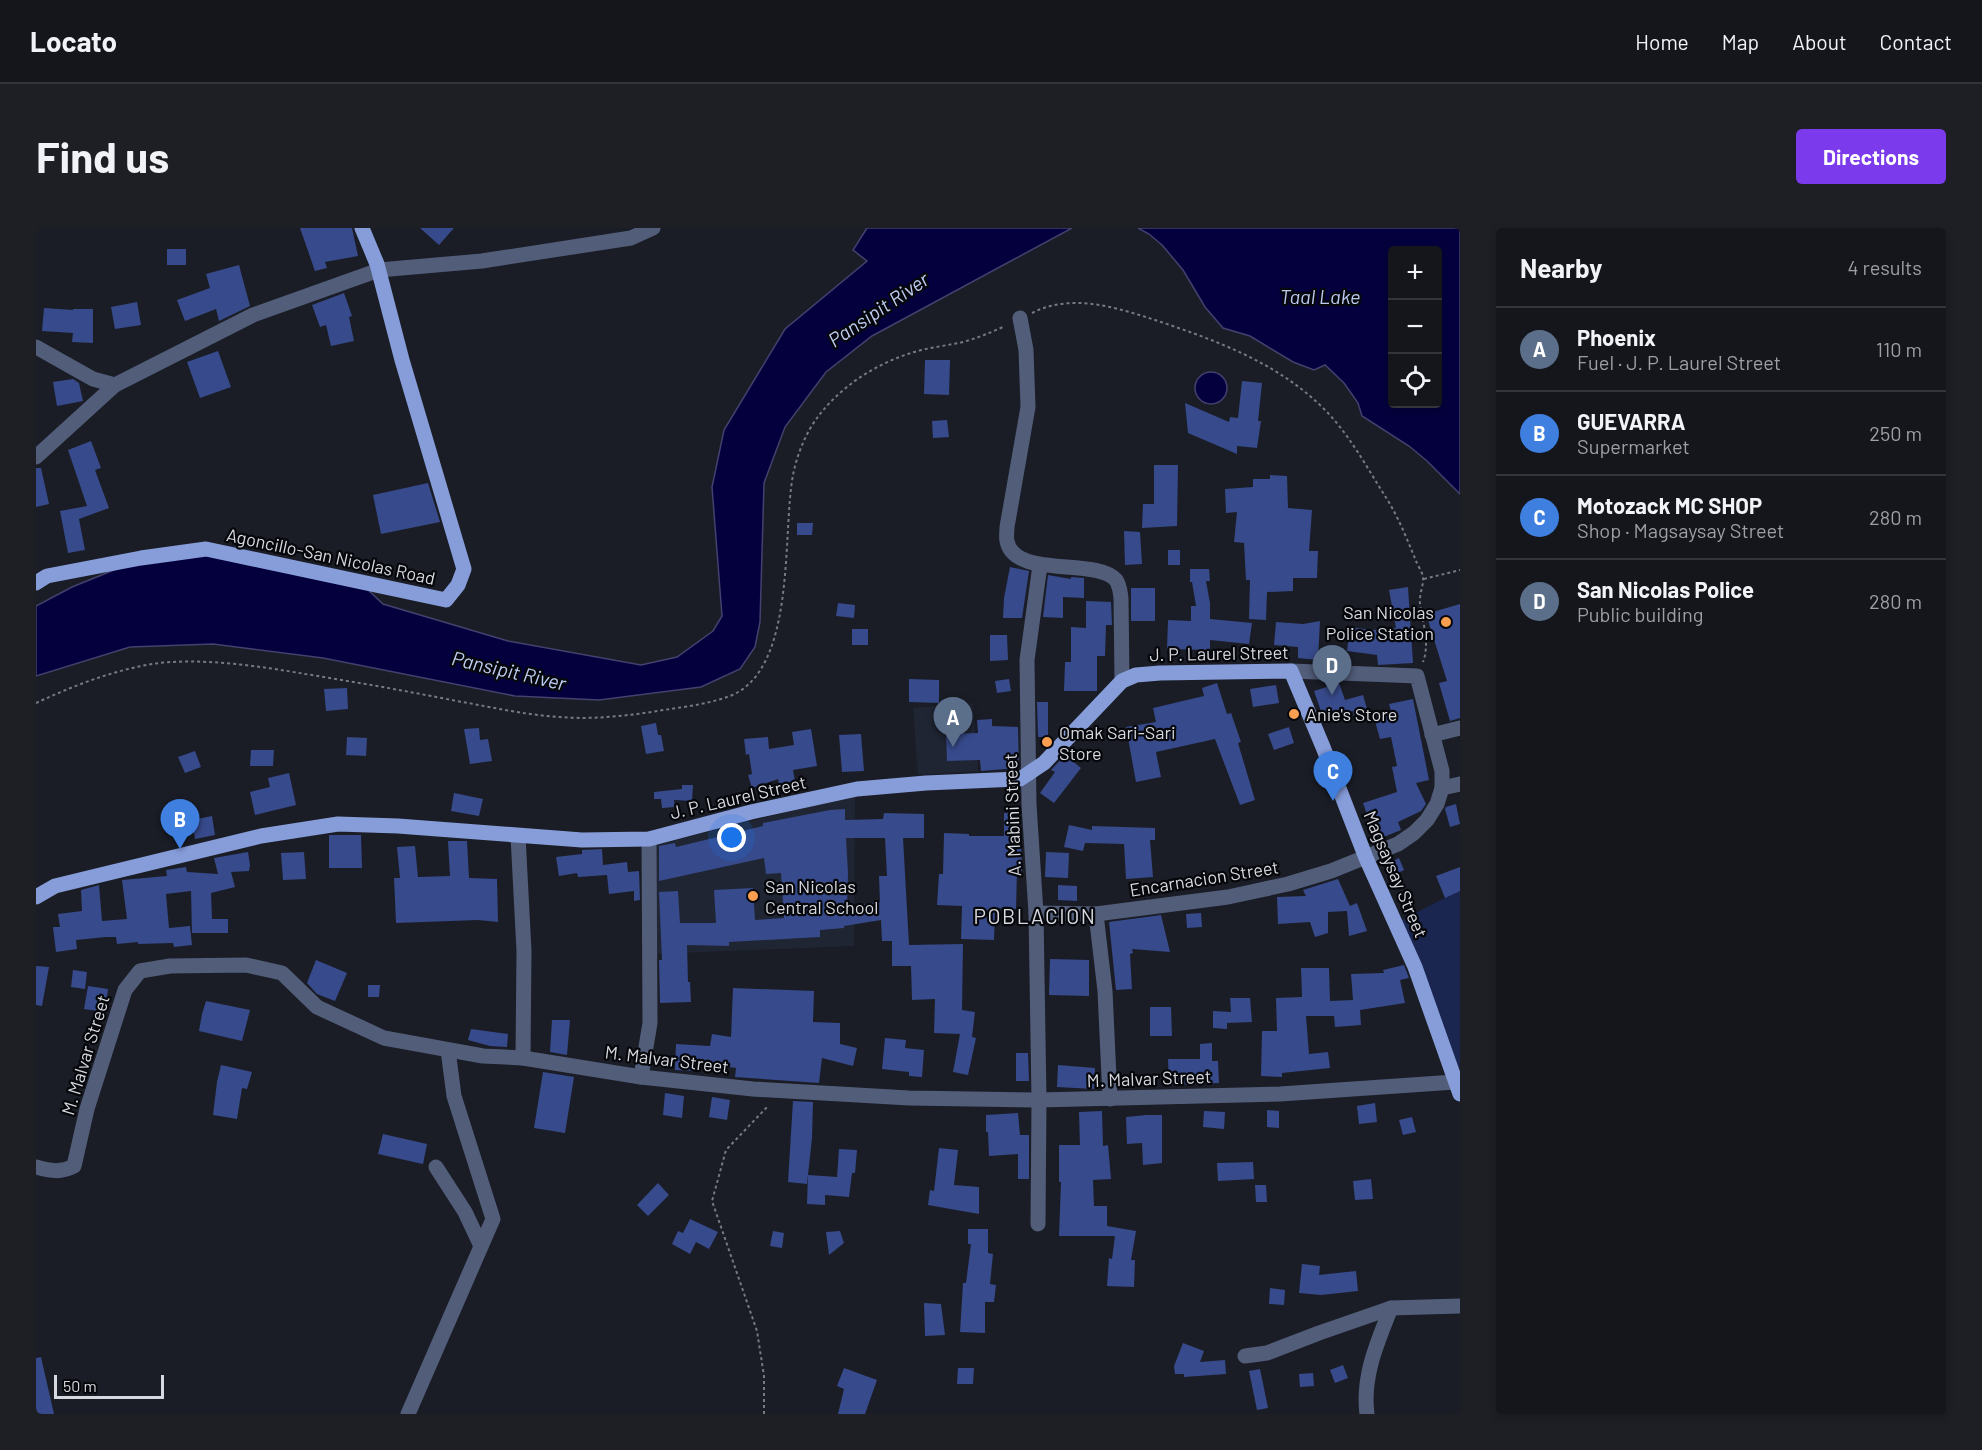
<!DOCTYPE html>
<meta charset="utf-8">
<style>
:root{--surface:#14161c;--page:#1d1f25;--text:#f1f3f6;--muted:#9d9fa3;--line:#33353b;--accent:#7c3aed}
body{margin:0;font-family:Barlow,sans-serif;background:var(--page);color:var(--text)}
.controls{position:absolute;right:18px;top:18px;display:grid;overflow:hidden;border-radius:6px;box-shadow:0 3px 9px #0003}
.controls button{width:54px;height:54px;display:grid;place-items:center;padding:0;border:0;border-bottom:2px solid var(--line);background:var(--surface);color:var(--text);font:30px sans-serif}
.scale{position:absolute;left:18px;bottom:15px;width:110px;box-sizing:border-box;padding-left:6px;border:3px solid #d7d9e0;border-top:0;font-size:16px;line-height:21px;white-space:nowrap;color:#d7d9e0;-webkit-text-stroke:4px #06070b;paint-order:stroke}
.you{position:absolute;left:696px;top:610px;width:21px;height:21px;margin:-15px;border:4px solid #fff;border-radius:50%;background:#1a73e8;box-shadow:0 0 0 9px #1a73e833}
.badge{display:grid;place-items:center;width:39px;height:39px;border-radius:50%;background:var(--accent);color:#fff;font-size:20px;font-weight:700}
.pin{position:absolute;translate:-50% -50px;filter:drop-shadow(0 2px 3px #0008)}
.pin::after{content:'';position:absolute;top:32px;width:21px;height:18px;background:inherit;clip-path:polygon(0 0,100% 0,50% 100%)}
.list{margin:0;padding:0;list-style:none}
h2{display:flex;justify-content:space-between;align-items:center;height:78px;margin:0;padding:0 24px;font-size:26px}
h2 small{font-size:20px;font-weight:400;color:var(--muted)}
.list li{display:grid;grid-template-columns:39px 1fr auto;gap:18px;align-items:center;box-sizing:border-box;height:84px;padding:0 24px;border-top:2px solid var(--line)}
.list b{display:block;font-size:22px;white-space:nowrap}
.list p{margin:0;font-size:20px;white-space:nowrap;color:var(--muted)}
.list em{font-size:20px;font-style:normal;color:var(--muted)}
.icon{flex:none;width:33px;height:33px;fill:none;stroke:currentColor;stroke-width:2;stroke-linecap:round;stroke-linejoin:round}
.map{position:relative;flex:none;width:1424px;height:1186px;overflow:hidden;border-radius:6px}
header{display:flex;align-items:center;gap:36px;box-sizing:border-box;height:84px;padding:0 30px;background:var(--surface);border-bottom:2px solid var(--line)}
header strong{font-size:28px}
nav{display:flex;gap:33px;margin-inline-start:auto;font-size:21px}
.intro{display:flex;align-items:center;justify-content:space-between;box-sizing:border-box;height:144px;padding:0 36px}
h1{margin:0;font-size:42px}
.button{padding:15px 27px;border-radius:6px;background:var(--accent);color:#fff;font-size:21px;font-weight:700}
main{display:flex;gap:36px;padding:0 36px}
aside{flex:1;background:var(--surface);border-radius:6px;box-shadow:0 3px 9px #0003}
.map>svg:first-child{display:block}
</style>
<header>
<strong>Locato</strong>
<nav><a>Home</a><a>Map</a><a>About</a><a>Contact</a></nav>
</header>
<div class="intro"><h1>Find us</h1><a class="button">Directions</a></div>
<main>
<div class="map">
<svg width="1424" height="1186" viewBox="0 0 1424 1186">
<rect width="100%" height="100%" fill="#1a1d26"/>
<!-- built -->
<g fill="#1f2533">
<polygon points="937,475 942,543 882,547 877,480"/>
<polygon points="819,567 818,718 618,726 616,618"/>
</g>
<!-- green -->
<polygon fill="#1a2650" points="1424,662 1424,839 1420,840 1364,693"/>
<!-- water -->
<g fill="#04003d" stroke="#43416e" stroke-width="1.5" fill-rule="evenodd">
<polygon points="831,0 1036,0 836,108 790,144 749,199 728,255 724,394 719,419 704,441 665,459 563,472 479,468 287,430 177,416 94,419 0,448 0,378 36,359 120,325 186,321 329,359 347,376 472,413 605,437 641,429 677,403 686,388 676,259 688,202 749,101 831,33 817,22"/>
<path d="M 1102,0 L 1424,0 L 1424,266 L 1391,233 L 1373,218 L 1326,188 L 1322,175 L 1308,155 L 1289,137 L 1278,142 L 1257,134 L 1214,108 L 1187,100 L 1169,79 L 1147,42 L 1126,17 L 1113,6 ZM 1356,22 L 1402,22 L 1402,176 L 1356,176 Z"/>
<circle cx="1175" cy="160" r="16"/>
</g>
<!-- building -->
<g fill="#374a8b" fill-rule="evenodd">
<polygon points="264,0 316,0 322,28 289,34 291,40 279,43"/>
<polygon points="384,0 418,0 403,17"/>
<rect x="131" y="21" width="19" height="16"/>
<polygon points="203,37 214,78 183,93 180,81 149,93 141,72 174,60 170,46"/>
<polygon points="308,65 316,88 313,89 318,113 295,118 290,97 284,99 276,77"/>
<polygon points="101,74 105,97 79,101 75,79"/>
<polygon points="8,80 37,82 37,81 57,81 57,115 36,114 37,105 6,103"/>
<polygon points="182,123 195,159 164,170 151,134"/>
<polygon points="889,132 914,132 913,167 888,166"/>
<polygon points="37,151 43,155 47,173 21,178 17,154"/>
<polygon points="1206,153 1226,155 1222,193 1225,193 1221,220 1201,218 1201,226 1152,205 1149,175 1193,194 1194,189 1202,190"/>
<polygon points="911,192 913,209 897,210 896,193"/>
<polygon points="55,213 65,240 59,242 73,280 43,291 49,322 32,325 24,283 51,278 32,222"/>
<polygon points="1118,237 1142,237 1141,298 1106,300 1107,276 1118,276"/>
<polygon points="0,240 5,240 13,276 0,279"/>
<polygon points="1234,247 1251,248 1252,280 1276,282 1273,323 1282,323 1281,350 1257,350 1257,363 1231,364 1230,392 1213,391 1214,352 1210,352 1208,315 1198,314 1201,284 1190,285 1189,261 1217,259 1217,251 1234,251"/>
<polygon points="392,255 404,294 345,306 337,267"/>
<polygon points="761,295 777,295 776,307 761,307"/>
<polygon points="1088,303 1104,304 1106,336 1089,337"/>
<rect x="1132" y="322" width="12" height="15"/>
<polygon points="974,339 993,343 986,390 967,390 968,370"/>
<polygon points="1154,341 1173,341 1174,353 1170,353 1174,375 1174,391 1216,395 1213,416 1174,412 1174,422 1131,421 1132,392 1155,393 1155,378 1160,378 1156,354 1154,354"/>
<polygon points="1012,347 1035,351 1035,349 1048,350 1048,370 1027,369 1027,390 1007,389"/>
<polygon points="1372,359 1377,435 1342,437 1341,427 1311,423 1314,399 1336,402 1360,400 1353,362"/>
<rect x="1095" y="360" width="24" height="33"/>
<polygon points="1050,373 1075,374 1076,397 1070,397 1069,428 1061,428 1061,463 1028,463 1029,434 1035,434 1035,399 1050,400"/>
<polygon points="802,375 819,377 818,390 800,388"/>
<polygon points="1424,376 1424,490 1414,493 1403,455 1411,453 1390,386"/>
<polygon points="1284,393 1282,432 1262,430 1262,419 1238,417 1240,394 1267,396"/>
<rect x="816" y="401" width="16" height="16"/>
<polygon points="954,407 971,407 972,432 954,433"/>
<polygon points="873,451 903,452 903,475 873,474"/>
<polygon points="973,451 975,463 961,465 959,453"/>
<polygon points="1181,455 1191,486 1195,485 1205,514 1202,515 1219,572 1204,577 1179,511 1120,524 1125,549 1100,554 1090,499 1120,494 1117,480 1168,468 1166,460"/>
<polygon points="1303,455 1309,472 1327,467 1332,484 1318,488 1317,483 1288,492 1278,463"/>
<polygon points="1240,457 1243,475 1217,479 1214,461"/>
<polygon points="311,460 312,481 290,483 288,461"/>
<polygon points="1377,471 1393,552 1380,555 1390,576 1385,583 1362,594 1365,602 1340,612 1327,575 1361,564 1356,539 1361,538 1355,509 1344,511 1337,486 1355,483 1353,476"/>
<polygon points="1001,474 1012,474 1012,509 1002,509"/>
<polygon points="956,491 956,498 982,499 983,540 945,543 944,532 911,533 910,506 942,505 941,492"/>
<polygon points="620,495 622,507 625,507 628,523 610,526 605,498"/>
<polygon points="1253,499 1258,515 1238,522 1232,506"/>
<polygon points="443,500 444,512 452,511 456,533 434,536 428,501"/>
<polygon points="775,501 781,538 757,542 759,553 743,556 742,551 716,560 712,547 716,546 713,526 710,527 708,511 732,509 733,521 758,517 756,504"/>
<polygon points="825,506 828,543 806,544 803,507"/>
<polygon points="311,509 331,510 330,528 310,527"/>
<polygon points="215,522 238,522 237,538 214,538"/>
<polygon points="159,523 165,539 149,545 142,529"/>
<polygon points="1029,527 1045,540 1018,575 1004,565 1019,544 1015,542"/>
<polygon points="253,545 260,577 219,587 214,564 234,559 232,550"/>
<polygon points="646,557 657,557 656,573 638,572 639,579 626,580 625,571 618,571 618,564 646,561"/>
<polygon points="418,565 447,571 443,588 415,583"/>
<polygon points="1420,576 1424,596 1414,599 1409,581 1410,579"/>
<path d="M 809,581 L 809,592 L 847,591 L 848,585 L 888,586 L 888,610 L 867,610 L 873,717 L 927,716 L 926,782 L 939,784 L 936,809 L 940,810 L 932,847 L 917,844 L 924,806 L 898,805 L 899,771 L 876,772 L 875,738 L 856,738 L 856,713 L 846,713 L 845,692 L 808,698 L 808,700 L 784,702 L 784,709 L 693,714 L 693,718 L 651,717 L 652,754 L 654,754 L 655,774 L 624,775 L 623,732 L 626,732 L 623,664 L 642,663 L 644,695 L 680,695 L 678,662 L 717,660 L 719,692 L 748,690 L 745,645 L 730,646 L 728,630 L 623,653 L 623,618 L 639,615 L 640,619 L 727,598 L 727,595 L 794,582 ZM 810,610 L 849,610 L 851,648 L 843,648 L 844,674 L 811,678 L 812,645 Z"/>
<polygon points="968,585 984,585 986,643 981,643 980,681 959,680 958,712 925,711 926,678 901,677 903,646 907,646 908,605 933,606 933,608 968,608"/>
<polygon points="176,588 179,607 159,611 156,592"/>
<polygon points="1033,597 1056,602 1056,598 1119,600 1119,612 1114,612 1117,649 1090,651 1088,616 1049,615 1047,623 1028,619"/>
<polygon points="293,607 325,607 326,640 293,640"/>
<polygon points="412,613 431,613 433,650 461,651 462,694 442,692 360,695 358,650 364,650 361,619 379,618 382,649 414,648"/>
<polygon points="566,621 567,637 591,634 592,644 603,643 604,672 598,673 598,663 573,666 571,647 542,649 541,645 523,648 520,629 546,626 546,622"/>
<polygon points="212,624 214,637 213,643 195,644 199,659 175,665 176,691 192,691 192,705 156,705 155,663 130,666 133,700 154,698 156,717 138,719 137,715 102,716 102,714 81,716 80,709 70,709 40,712 41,721 20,724 17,699 24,699 22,686 46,683 45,662 63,657 66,693 91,691 86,652 131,648 130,642 150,639 151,644 182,646 178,630"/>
<polygon points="268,624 270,651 247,652 245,625"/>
<polygon points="1010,624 1033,625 1032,650 1009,649"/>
<polygon points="1363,630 1368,642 1358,647 1353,635"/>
<polygon points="1424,639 1424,663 1409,670 1400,648"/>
<polygon points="1302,651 1314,678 1321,675 1331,703 1313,708 1311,683 1292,684 1292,705 1279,709 1274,694 1242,696 1241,669 1270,668 1267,662"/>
<polygon points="1022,657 1041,658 1041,673 1022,672"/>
<polygon points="1165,685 1166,699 1151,700 1150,686"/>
<polygon points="1125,687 1134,724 1096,721 1097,725 1094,726 1096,761 1080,762 1073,694"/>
<polygon points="1014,731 1053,732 1053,768 1013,767"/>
<polygon points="280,732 311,745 299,773 281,766 271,755"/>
<polygon points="1368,737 1373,750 1364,752 1369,775 1324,782 1325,797 1299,799 1298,788 1270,788 1273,826 1292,824 1294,840 1246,845 1246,849 1225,848 1226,803 1241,803 1240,770 1266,769 1265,740 1293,740 1294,773 1317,772 1315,746 1348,745 1347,742"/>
<polygon points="0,738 13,739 6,778 0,777"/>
<polygon points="37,742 51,744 49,761 35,759"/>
<polygon points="332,757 344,757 343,769 332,769"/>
<polygon points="52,758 72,761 69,784 48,781"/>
<polygon points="697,760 778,763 777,794 804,795 804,816 821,820 817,838 786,830 783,855 699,849 700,840 658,834 658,843 639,842 640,816 674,818 676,806 695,809"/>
<polygon points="1194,770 1214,770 1216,794 1191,795 1191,801 1177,800 1177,783 1195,784"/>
<polygon points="170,773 214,782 206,813 163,803 166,786"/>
<polygon points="1114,779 1135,779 1136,808 1114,808"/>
<polygon points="516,792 534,792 531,827 514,824"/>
<polygon points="435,801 472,806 471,819 454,818 432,812"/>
<polygon points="849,810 870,812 869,820 888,822 886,849 873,848 873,844 846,841"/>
<polygon points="1176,815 1176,833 1182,833 1183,855 1133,857 1132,831 1164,831 1164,816"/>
<polygon points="980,825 992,825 993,853 980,853"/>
<polygon points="185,837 216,844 211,861 206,860 201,891 177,887 181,854"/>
<polygon points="1022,837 1059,840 1058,861 1021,859"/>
<polygon points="507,844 538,849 529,905 498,900"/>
<polygon points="629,865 648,868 646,890 627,887"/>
<polygon points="676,869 694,872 691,892 673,889"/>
<polygon points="757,873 777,874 776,910 771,956 752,954"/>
<polygon points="1339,875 1341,894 1323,896 1321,878"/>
<polygon points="1231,882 1243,883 1243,900 1231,899"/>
<polygon points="1066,883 1067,918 1072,917 1075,951 1057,952 1058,978 1071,978 1071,998 1100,1003 1095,1032 1099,1032 1098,1059 1071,1058 1073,1030 1076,1031 1079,1008 1023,1008 1025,954 1023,954 1023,917 1044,917 1043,884"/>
<polygon points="1168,883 1189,884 1188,901 1167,899"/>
<polygon points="982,885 984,907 993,907 993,951 982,951 982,926 953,928 952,904 950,904 950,887"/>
<polygon points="1110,887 1126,887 1126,935 1107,937 1106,915 1091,916 1090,889"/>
<polygon points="1376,889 1380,904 1367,907 1363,892"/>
<polygon points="347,906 391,916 387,936 342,926"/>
<polygon points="903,920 922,922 918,957 943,959 943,986 892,977 894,962 898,963"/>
<polygon points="803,921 821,922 819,945 816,945 813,969 789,967 789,977 771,976 772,947 801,949"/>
<polygon points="1217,934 1218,951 1182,953 1181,935"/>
<polygon points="1335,951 1337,971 1319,972 1317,953"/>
<polygon points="622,955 633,967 612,988 601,977"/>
<polygon points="1219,957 1230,957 1231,974 1220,974"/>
<polygon points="654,991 682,1004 673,1021 660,1014 654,1026 636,1016 642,1003 647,1005"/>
<polygon points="932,1001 952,1001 952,1025 957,1026 954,1056 960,1057 958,1074 949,1074 949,1105 924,1104 927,1055 930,1055 935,1016 932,1016"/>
<polygon points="737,1003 748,1005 746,1020 734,1018"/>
<polygon points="804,1003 808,1015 793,1027 790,1004"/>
<polygon points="1266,1036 1284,1038 1283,1047 1320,1043 1322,1063 1285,1067 1263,1065"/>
<polygon points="1234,1060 1249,1062 1248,1077 1233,1076"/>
<polygon points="888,1075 905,1076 909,1107 889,1108"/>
<polygon points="1147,1115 1168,1123 1164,1134 1189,1132 1190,1146 1148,1149 1148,1146 1139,1146 1138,1138"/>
<polygon points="5,1129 18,1186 0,1186 0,1130"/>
<polygon points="1307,1137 1312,1150 1299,1155 1294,1142"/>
<polygon points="808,1140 841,1152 829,1186 802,1186 808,1161 801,1158"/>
<polygon points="922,1140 938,1140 937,1156 921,1156"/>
<polygon points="1224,1141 1232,1180 1221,1182 1213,1143"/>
<polygon points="1277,1145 1278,1158 1264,1159 1263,1146"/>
</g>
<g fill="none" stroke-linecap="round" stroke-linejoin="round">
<!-- path -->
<g stroke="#787a82" stroke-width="2" stroke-dasharray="3 3" stroke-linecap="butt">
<path d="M 996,85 C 1035,65 1079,79 1119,92 C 1179,112 1240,134 1286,179 C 1312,204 1330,238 1349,268 C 1362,288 1371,311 1380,333 C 1382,338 1387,345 1387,350 C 1388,356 1383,366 1384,376 C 1387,396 1394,415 1387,434"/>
<polyline points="1388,351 1424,342"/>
<path d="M 0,475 C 37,458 75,443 116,436 C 161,429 224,438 269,446 C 320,454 370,463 421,473 C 455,479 489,487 524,489 C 560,492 598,487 634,481 C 655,478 675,475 694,468 C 761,442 746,305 757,247 C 761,226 771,202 784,186 C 807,157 840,136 875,125 C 890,120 907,118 923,115 C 939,111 954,105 969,98"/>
<polyline points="728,1186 728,1148 721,1103 676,973 690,922 732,878"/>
</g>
<!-- minor -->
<g stroke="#525d7a" stroke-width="15">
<path d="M 984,90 L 990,122 L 992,179 L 971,299 C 971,304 970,309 971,313 C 978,351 1060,329 1080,352 C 1084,358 1084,363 1085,370 L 1086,453"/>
<polyline points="0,119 57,151 79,157 217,87 343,42 446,33 595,10 617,0"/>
<polyline points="0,229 79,157"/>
<polyline points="1396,507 1424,500"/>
<polyline points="1406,560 1424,556"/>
<polyline points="482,608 488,723 487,830"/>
<polyline points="1000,685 1060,686 1192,669 1252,656 1295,643 1362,616 1378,605 1391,592 1401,576 1406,560 1406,543 1381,448 1255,443"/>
<polyline points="1060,686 1069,763 1074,871"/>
<polyline points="605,849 614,795 613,611"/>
<path d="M 0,939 C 15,943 24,945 38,938 L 51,881 L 89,762 L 104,743 L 134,738 L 210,737 L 246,745 L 281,779 L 348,810 L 447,828 L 487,830 L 605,849 L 717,861 L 873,870 L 1003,872 L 1244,866 L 1419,854"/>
<polyline points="400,939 429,984 445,1018"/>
<polyline points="1002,996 1003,872 1000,685 993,576 991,432 1004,337"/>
<polyline points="1209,1128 1231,1125 1283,1105 1355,1080 1424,1078"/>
<polyline points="372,1186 457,991 418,868 412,822"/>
<path d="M 1331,1186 C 1326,1149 1341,1115 1355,1080"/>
</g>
<!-- major -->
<g stroke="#879dda" stroke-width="15">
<polyline points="0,355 11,348 105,330 170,321 410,372 422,357 428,341 366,132 341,36 326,0"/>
<polyline points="0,669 19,658 225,608 302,596 362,598 546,612 613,611 715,584 821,561 890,555 984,551 1008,535 1086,453 1100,447 1124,445 1255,443 1287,519 1330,630 1379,739 1424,866"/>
</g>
</g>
<!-- markers -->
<g fill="#fa9f4f" stroke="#06070b" stroke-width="2">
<circle cx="1410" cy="394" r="6"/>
<circle cx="1258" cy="486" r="6"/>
<circle cx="1011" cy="514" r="6"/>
<circle cx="717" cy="668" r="6"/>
</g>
<g text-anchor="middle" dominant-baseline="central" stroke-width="4.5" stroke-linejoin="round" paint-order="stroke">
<!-- street labels -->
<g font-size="18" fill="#d7d9e0" stroke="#06070b">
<text transform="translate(295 328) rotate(12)">Agoncillo-San Nicolas Road</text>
<text transform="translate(1183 425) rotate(-1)">J. P. Laurel Street</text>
<text transform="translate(702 569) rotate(-13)">J. P. Laurel Street</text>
<text transform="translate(976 587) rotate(-92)">A. Mabini Street</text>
<text transform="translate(1360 646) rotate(67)">Magsaysay Street</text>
<text transform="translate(1168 650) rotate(-9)">Encarnacion Street</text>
<text transform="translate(49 827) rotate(-73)">M. Malvar Street</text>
<text transform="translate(631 831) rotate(7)">M. Malvar Street</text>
<text transform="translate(1113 850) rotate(-2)">M. Malvar Street</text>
</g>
<!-- poi labels -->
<g font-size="18" fill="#d7d9e0" stroke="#06070b" text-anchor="start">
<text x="1398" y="384" text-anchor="end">San Nicolas<tspan x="1398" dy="21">Police Station</tspan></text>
<text x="1270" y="486">Anie's Store</text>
<text x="1023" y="504">Omak Sari-Sari<tspan x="1023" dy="21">Store</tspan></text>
<text x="729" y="658">San Nicolas<tspan x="729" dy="21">Central School</tspan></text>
</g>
<!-- water labels -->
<g font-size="20" font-style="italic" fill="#bccbf1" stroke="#06070b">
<text x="1284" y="68">Taal Lake</text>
<text transform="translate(842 81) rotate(-34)">Pansipit River</text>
<text transform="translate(473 442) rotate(13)">Pansipit River</text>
</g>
<!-- quarter labels -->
<g font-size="21" letter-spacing="1.5" fill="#d7d9e0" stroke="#06070b">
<text x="999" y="687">POBLACION</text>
</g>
</g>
</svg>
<div class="controls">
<button>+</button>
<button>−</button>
<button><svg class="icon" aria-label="locate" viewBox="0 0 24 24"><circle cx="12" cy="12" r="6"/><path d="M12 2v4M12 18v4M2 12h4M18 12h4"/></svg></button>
</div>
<div class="scale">50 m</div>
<div class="you"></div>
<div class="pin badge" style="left:917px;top:519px;background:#5c6f8a">A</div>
<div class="pin badge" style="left:144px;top:621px;background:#3f7fe0">B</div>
<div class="pin badge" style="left:1297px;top:573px;background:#3f7fe0">C</div>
<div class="pin badge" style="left:1296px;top:467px;background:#5c6f8a">D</div>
</div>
<aside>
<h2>Nearby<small>4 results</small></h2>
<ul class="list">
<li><span class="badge" style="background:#5c6f8a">A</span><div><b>Phoenix</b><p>Fuel · J. P. Laurel Street</p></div><em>110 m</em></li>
<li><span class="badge" style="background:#3f7fe0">B</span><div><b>GUEVARRA</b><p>Supermarket</p></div><em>250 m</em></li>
<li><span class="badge" style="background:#3f7fe0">C</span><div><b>Motozack MC SHOP</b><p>Shop · Magsaysay Street</p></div><em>280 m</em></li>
<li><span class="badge" style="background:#5c6f8a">D</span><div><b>San Nicolas Police</b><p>Public building</p></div><em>280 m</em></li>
</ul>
</aside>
</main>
